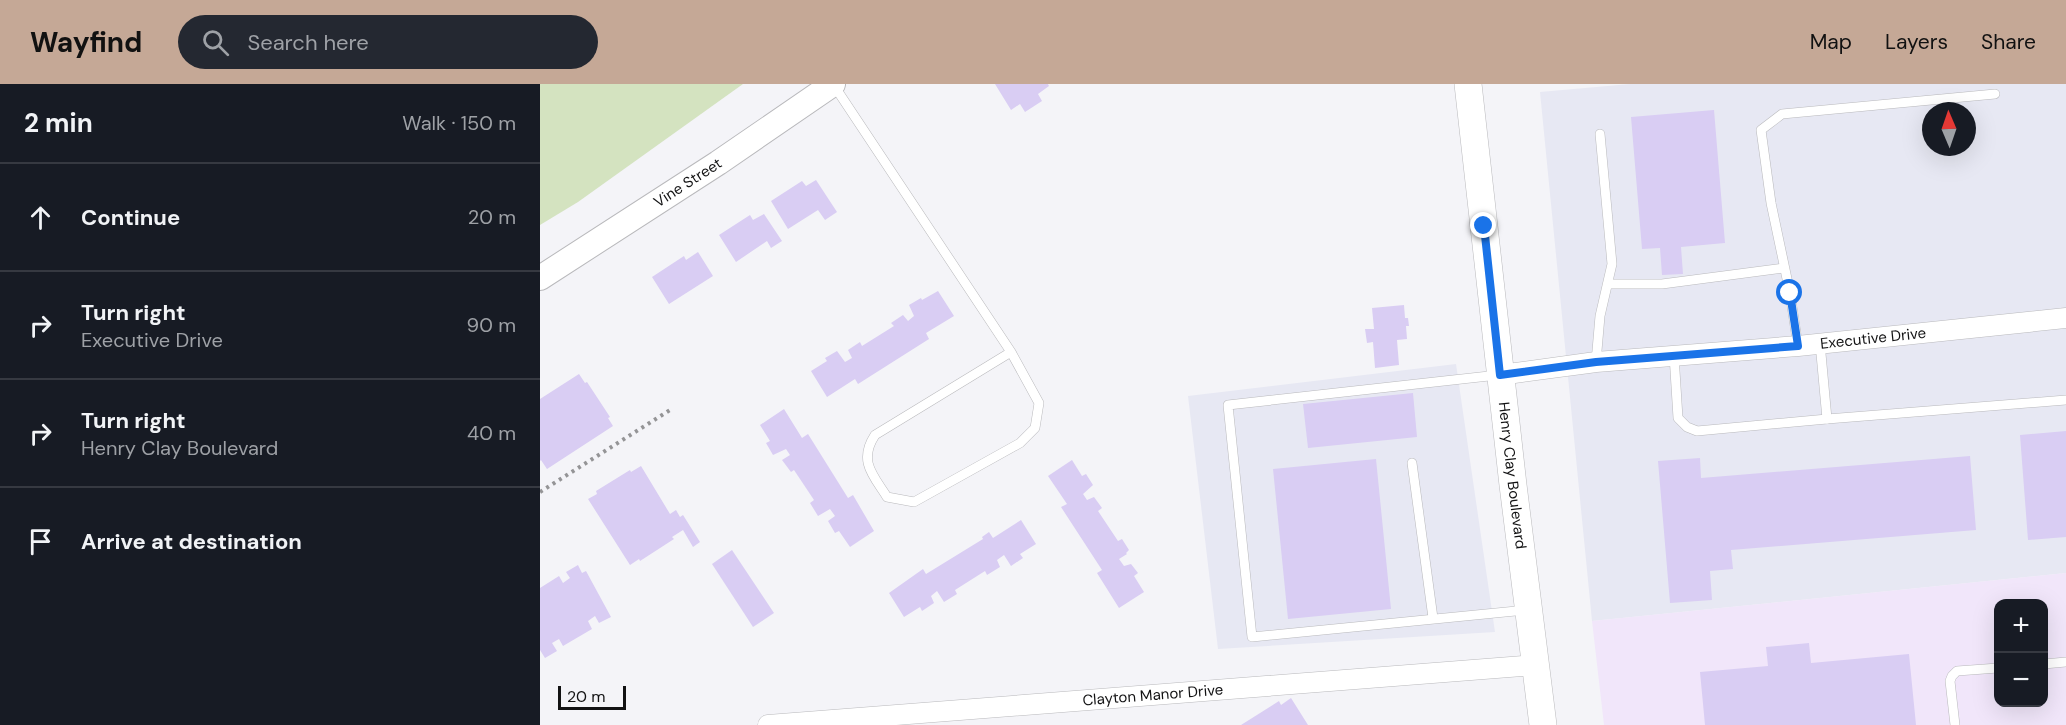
<!DOCTYPE html>
<meta charset="utf-8">
<style>
:root{--surface:#171b24;--page:#242831;--text:#f1f3f6;--muted:#9ea1a6;--line:#363941;--accent:#c5a896}
body{margin:0;font-family:"DM Sans",sans-serif;background:var(--page);color:var(--text)}
.controls{position:absolute;right:18px;bottom:18px;display:grid;overflow:hidden;border-radius:12px;box-shadow:0 6px 24px #0002}
.controls button{width:54px;height:54px;display:grid;place-items:center;padding:0;border:0;border-bottom:2px solid var(--line);background:var(--surface);color:var(--text);font:30px sans-serif}
.compass{position:absolute;left:1382px;top:18px;width:54px;height:54px;border-radius:50%;background:var(--surface);box-shadow:0 6px 24px #0002;rotate:358deg}
.scale{position:absolute;left:18px;bottom:15px;width:68px;box-sizing:border-box;padding-left:6px;border:3px solid #121213;border-top:0;font-size:16px;line-height:21px;white-space:nowrap;color:#121213;-webkit-text-stroke:4px #f4f4f8;paint-order:stroke}
.stop{position:absolute;width:18px;height:18px;margin:-14px;border:4px solid #1a73e8;border-radius:50%;background:#fff}
.stop.end{background:#1a73e8;border-color:#fff;box-shadow:0 2px 6px #0008}
.list{margin:0;padding:0;list-style:none}
h2{display:flex;justify-content:space-between;align-items:center;height:78px;margin:0;padding:0 24px;font-size:26px}
h2 small{font-size:20px;font-weight:400;color:var(--muted)}
.list li{display:grid;grid-template-columns:39px 1fr auto;gap:18px;align-items:center;box-sizing:border-box;height:108px;padding:0 24px;border-top:2px solid var(--line)}
.list b{display:block;font-size:22px;white-space:nowrap}
.list p{margin:0;font-size:20px;white-space:nowrap;color:var(--muted)}
.list em{font-size:20px;font-style:normal;color:var(--muted)}
.icon{flex:none;width:33px;height:33px;fill:none;stroke:currentColor;stroke-width:2;stroke-linecap:round;stroke-linejoin:round}
.map{position:relative;flex:none;width:1526px;height:641px;overflow:hidden}
header{display:flex;align-items:center;gap:36px;box-sizing:border-box;height:84px;padding:0 30px;background:var(--accent);color:#111}
header strong{font-size:28px}
nav{display:flex;gap:33px;margin-inline-start:auto;font-size:21px}
.search{width:420px;height:54px;background:var(--page);display:flex;align-items:center;gap:15px;box-sizing:border-box;padding:0 21px;border-radius:33px;color:var(--muted);font-size:22px}
main{display:flex}
aside{flex:1;background:var(--surface)}
.map>svg:first-child{display:block}
</style>
<header>
<strong>Wayfind</strong>
<div class="search"><svg class="icon" aria-label="search" viewBox="0 0 24 24"><circle cx="10" cy="10" r="6"/><path d="M15 15l6 6"/></svg>Search here</div>
<nav><a>Map</a><a>Layers</a><a>Share</a></nav>
</header>
<main>
<aside>
<h2>2 min<small>Walk · 150 m</small></h2>
<ul class="list">
<li><svg class="icon" aria-label="ahead" viewBox="0 0 24 24"><path d="M12 20V5M6 11l6-6 6 6"/></svg><div><b>Continue</b></div><em>20 m</em></li>
<li><svg class="icon" aria-label="right" viewBox="0 0 24 24"><path d="M7 20v-9h11M14 6l5 5-5 5"/></svg><div><b>Turn right</b><p>Executive Drive</p></div><em>90 m</em></li>
<li><svg class="icon" aria-label="right" viewBox="0 0 24 24"><path d="M7 20v-9h11M14 6l5 5-5 5"/></svg><div><b>Turn right</b><p>Henry Clay Boulevard</p></div><em>40 m</em></li>
<li><svg class="icon" aria-label="arrive" viewBox="0 0 24 24"><path d="M6 21V4h12l-3 4 3 4H6"/></svg><div><b>Arrive at destination</b></div></li>
</ul>
</aside>
<div class="map">
<svg width="1526" height="641" viewBox="0 0 1526 641">
<rect width="100%" height="100%" fill="#f4f4f8"/>
<!-- built -->
<g fill="#e7e8f3" fill-rule="evenodd">
<path d="M 1090,0 L 1526,0 L 1526,489 L 1052,537 L 1000,8 ZM 1391,27 L 1427,27 L 1427,63 L 1391,63 Z"/>
<polygon points="916,280 955,548 678,565 648,312"/>
</g>
<!-- industrial -->
<path fill="#f1e6fa" fill-rule="evenodd" d="M 1526,489 L 1526,641 L 1064,641 L 1052,537 ZM 1458,520 L 1504,520 L 1504,618 L 1458,618 Z"/>
<!-- green -->
<polygon fill="#d4e3c0" points="0,0 203,0 38,118 0,141"/>
<!-- building -->
<g fill="#d9cdf3">
<polygon points="455,0 508,0 509,2 498,10 502,17 485,28 480,20 471,26"/>
<polygon points="1174,26 1185,159 1141,163 1143,190 1122,191 1120,164 1102,165 1091,33"/>
<polygon points="276,96 297,128 285,136 278,126 248,145 231,117 262,97 266,102"/>
<polygon points="224,130 242,157 231,164 227,157 196,178 179,151 210,131 213,136"/>
<polygon points="158,168 173,192 129,220 112,193 144,172 146,176"/>
<polygon points="398,207 414,232 386,249 389,255 318,300 315,295 287,313 271,287 287,277 285,274 297,267 305,278 312,274 308,266 320,258 322,262 354,242 351,239 363,231 368,237 374,232 369,221 381,214 382,216"/>
<polygon points="864,221 865,234 868,234 869,242 866,242 867,255 857,256 859,281 835,284 833,258 827,259 825,245 834,245 832,224"/>
<polygon points="39,290 45,299 47,298 70,333 68,334 73,342 7,385 1,376 0,377 0,315"/>
<polygon points="873,309 877,353 768,364 763,320"/>
<polygon points="244,325 262,354 268,350 308,414 313,411 334,447 310,463 299,447 295,449 288,437 295,432 290,425 278,432 270,419 274,416 254,386 251,388 242,376 250,371 246,365 233,371 226,359 230,357 220,341"/>
<polygon points="1526,347 1526,453 1488,456 1480,351"/>
<polygon points="1430,372 1436,446 1191,466 1193,485 1170,487 1172,516 1130,519 1118,377 1160,374 1161,394"/>
<polygon points="836,375 851,525 748,535 733,385"/>
<polygon points="532,376 542,392 546,390 553,401 543,410 547,416 554,413 562,424 558,427 578,457 582,455 589,466 586,469 587,470 579,475 584,482 591,480 598,489 594,492 604,508 579,524 557,489 562,486 521,423 527,420 508,392"/>
<polygon points="101,382 130,430 136,426 140,433 143,431 160,458 153,463 143,446 132,453 134,455 100,477 99,475 90,481 48,415 57,410 56,407 90,386 91,388"/>
<polygon points="481,436 496,460 480,470 483,474 471,482 464,471 457,476 460,483 447,491 445,487 415,506 417,510 404,518 397,507 391,512 394,519 382,527 380,523 364,533 349,509 383,485 386,490 443,455 442,453 449,448 453,454"/>
<polygon points="192,466 234,529 213,543 172,480"/>
<polygon points="38,481 42,489 46,487 71,533 59,539 55,532 48,537 52,545 23,562 19,555 12,559 17,567 5,574 0,566 0,504 19,492 23,499 30,494 26,488"/>
<polygon points="1269,559 1271,579 1369,570 1376,641 1165,641 1160,588 1228,582 1226,563"/>
<polygon points="751,614 768,641 701,641 739,617 741,621"/>
</g>
<g fill="none" stroke-linecap="round" stroke-linejoin="round">
<defs>
<g id="service">
<path d="M 293,0 L 471,268 L 499,319 L 495,344 L 480,359 L 374,418 L 347,413 C 333,391 318,377 335,351 L 471,268"/>
<polyline points="1068,200 1122,200 1244,184"/>
<polyline points="1258,262 1250,209 1231,119 1221,46 1242,30 1455,10"/>
<polyline points="1134,271 1138,334 1147,343 1157,347 1287,335 1280,259"/>
<polyline points="1056,278 1060,232 1072,180 1060,50"/>
<polyline points="958,291 688,321 712,553 987,526"/>
<polyline points="1287,335 1526,316"/>
<polyline points="872,379 893,534"/>
<polyline points="1504,580 1526,578"/>
<polyline points="1415,641 1410,597 1412,592 1417,587 1458,584"/>
</g>
<g id="minor">
<path id="s1" d="M 960,291 L 1056,278 L 1258,262 L 1526,234"/>
<path id="s2" d="M 228,641 L 996,581"/>
</g>
<g id="tertiary">
<path id="s3" d="M 0,194 L 178,79 L 293,0"/>
</g>
<g id="secondary">
<path id="s4" d="M 928,0 L 973,401 L 1003,641"/>
</g>
</defs>
<!-- service casing -->
<use href="#service" stroke="#b9b9bc" stroke-width="10"/>
<!-- minor casing -->
<use href="#minor" stroke="#b9b9bc" stroke-width="21"/>
<!-- tertiary casing -->
<use href="#tertiary" stroke="#b9b9bc" stroke-width="26"/>
<!-- secondary casing -->
<use href="#secondary" stroke="#b9b9bc" stroke-width="28"/>
<!-- path -->
<polyline stroke="#949496" stroke-width="4" stroke-dasharray="3 4.5" stroke-linecap="butt" points="0,408 130,326"/>
<!-- service -->
<use href="#service" stroke="#fff" stroke-width="9"/>
<!-- minor -->
<use href="#minor" stroke="#fff" stroke-width="20"/>
<!-- tertiary -->
<use href="#tertiary" stroke="#fff" stroke-width="24"/>
<!-- secondary -->
<use href="#secondary" stroke="#fff" stroke-width="27"/>
</g>
<g fill="none" stroke-linecap="round" stroke-linejoin="round">
<!-- route -->
<polyline stroke="#1a73e8" stroke-width="8" points="944,142 960,291 1056,278 1258,262 1250,209"/>
</g>
<g text-anchor="middle" dominant-baseline="central" stroke-width="4.5" stroke-linejoin="round" paint-order="stroke">
<!-- street labels -->
<g font-size="15" fill="#121213" stroke="#f4f4f8">
<text stroke="none"><textPath href="#s3" startOffset="176">Vine Street</textPath></text>
<text stroke="none"><textPath href="#s1" startOffset="375">Executive Drive</textPath></text>
<text stroke="none"><textPath href="#s4" startOffset="394">Henry Clay Boulevard</textPath></text>
<text stroke="none"><textPath href="#s2" startOffset="386">Clayton Manor Drive</textPath></text>
</g>
</g>
</svg>
<div class="controls">
<button>+</button>
<button>−</button>
</div>
<svg class="compass" viewBox="-18 -18 36 36"><path d="M0-13l5 13h-10z" fill="#e53935"/><path d="M0 13l5-13h-10z" fill="#9ea1a6"/></svg>
<div class="scale">20 m</div>
<div class="stop" style="left:1250px;top:209px"></div>
<div class="stop end" style="left:944px;top:142px"></div>
</div>
</main>
